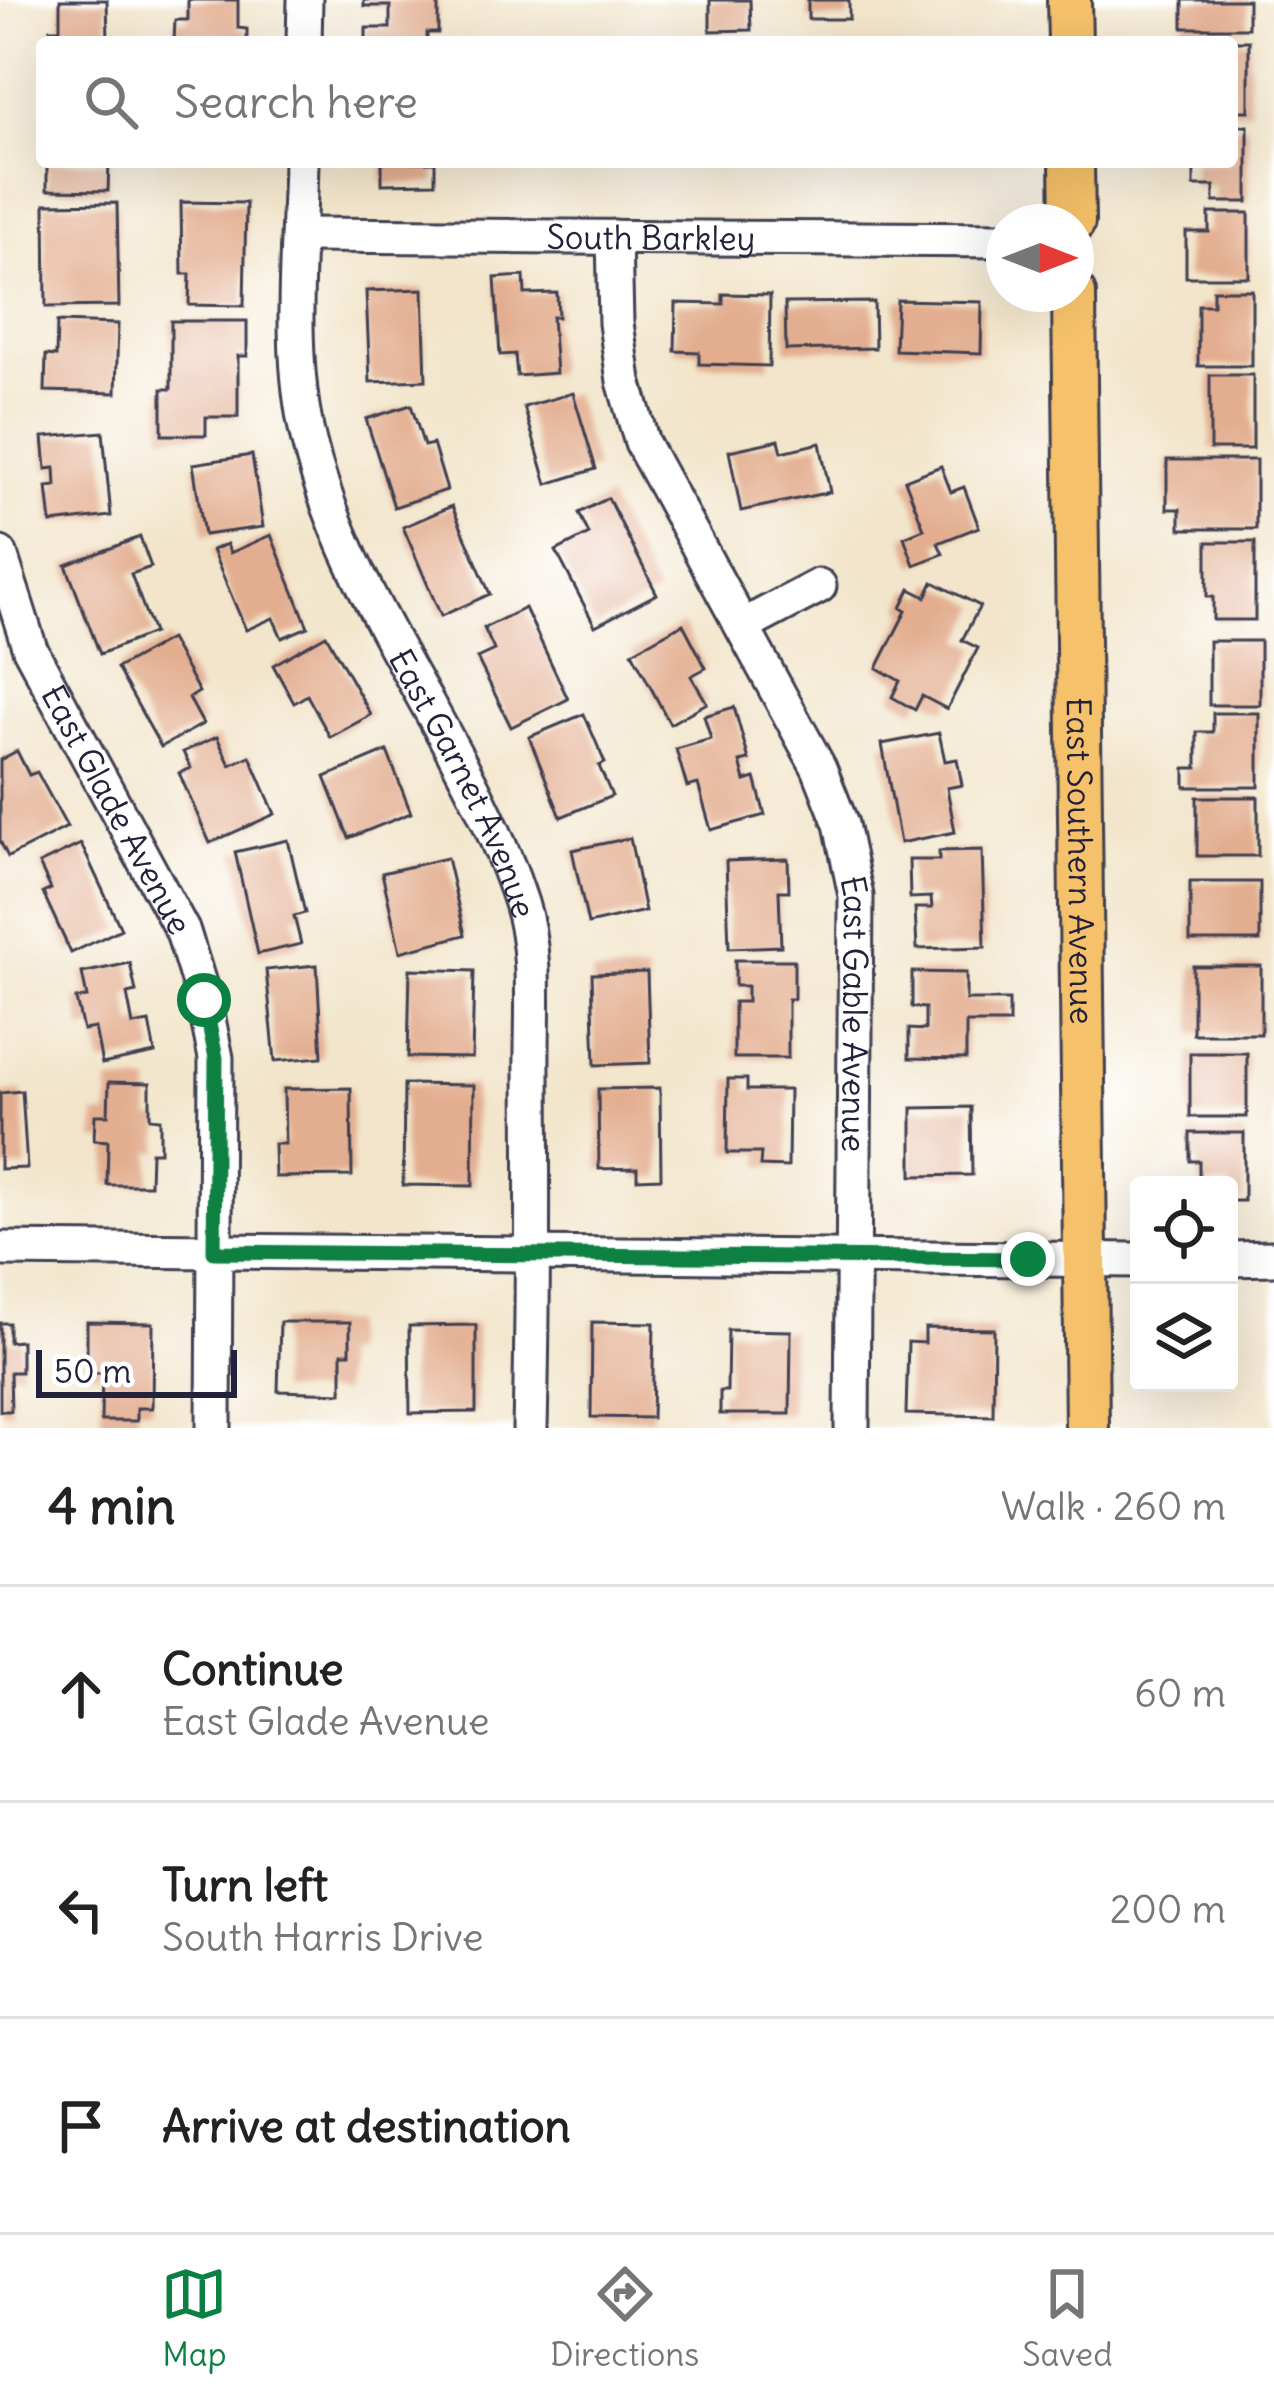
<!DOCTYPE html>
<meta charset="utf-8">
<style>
:root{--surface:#fff;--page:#f2f2f2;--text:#222;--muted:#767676;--line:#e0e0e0;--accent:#0b8043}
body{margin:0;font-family:Delius,sans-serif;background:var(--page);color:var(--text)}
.controls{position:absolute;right:36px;bottom:36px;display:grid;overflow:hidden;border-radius:12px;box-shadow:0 12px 48px #0002}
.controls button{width:108px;height:108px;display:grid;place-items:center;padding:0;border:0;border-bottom:3px solid var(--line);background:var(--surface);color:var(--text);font:60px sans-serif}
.compass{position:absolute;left:986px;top:204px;width:108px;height:108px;border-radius:50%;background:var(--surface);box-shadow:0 12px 48px #0002;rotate:90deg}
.scale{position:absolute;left:36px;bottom:30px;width:201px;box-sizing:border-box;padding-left:12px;border:6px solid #22223b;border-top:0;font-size:33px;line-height:42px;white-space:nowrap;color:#22223b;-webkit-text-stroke:9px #fff;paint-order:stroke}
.stop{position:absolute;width:36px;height:36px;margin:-27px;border:9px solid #0b8043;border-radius:50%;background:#fff}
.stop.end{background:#0b8043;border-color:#fff;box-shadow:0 3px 12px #0008}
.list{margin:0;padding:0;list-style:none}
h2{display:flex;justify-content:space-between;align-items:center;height:156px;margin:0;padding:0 48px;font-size:51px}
h2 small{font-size:39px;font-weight:400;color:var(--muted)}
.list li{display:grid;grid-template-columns:78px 1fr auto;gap:36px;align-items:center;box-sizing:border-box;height:216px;padding:0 48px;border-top:3px solid var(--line)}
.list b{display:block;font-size:45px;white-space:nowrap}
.list p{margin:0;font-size:39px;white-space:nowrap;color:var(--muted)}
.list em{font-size:39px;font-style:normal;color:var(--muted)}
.icon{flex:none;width:66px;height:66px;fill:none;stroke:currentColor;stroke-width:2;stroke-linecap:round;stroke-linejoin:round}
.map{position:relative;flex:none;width:1274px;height:1428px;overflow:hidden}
.search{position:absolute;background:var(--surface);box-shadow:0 12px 48px #0002;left:36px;right:36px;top:36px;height:132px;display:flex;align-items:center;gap:30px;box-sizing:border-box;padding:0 42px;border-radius:12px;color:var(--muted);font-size:45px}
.sheet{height:804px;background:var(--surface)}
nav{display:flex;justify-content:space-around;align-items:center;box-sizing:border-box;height:168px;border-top:3px solid var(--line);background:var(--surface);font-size:33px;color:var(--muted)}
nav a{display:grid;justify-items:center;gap:6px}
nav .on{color:var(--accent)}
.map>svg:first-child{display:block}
</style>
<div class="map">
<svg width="1274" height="1428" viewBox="0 0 1274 1428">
<rect width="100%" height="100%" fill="#fff"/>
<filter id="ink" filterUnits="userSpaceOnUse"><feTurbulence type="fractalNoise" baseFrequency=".00833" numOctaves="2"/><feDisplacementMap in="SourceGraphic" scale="24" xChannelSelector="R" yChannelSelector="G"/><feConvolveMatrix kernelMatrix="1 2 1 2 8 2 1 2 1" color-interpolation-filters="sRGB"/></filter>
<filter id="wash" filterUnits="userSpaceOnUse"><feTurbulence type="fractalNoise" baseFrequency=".004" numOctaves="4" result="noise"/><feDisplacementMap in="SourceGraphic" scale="48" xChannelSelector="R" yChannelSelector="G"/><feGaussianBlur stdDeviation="2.7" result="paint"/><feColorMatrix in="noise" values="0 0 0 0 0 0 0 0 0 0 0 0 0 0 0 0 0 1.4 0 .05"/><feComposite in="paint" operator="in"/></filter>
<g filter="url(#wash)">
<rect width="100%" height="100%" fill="#f2e5cb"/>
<g id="blocks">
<!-- building -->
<g fill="#e3ae90">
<polygon points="60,0 107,0 108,42 50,42 50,29 60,29"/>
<polygon points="188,0 238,0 238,28 247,29 247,42 174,42 175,20 188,20"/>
<polygon points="364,0 438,0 438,33 427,33 427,42 366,42 366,28 390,28 390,6 364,6"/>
<polygon points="710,0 750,0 751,30 710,31"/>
<rect x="808" y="0" width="41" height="19"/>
<rect x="1183" y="0" width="65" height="28"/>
<rect x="1232" y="41" width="17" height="70"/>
<polygon points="1232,126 1248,126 1248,202 1214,202 1214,186 1194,186 1194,162 1232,162"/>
<polygon points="47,162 109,162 108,191 47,190"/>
<polygon points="382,162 435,162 435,183 382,184"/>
<polygon points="181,202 246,203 244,306 189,305 190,274 182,274"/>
<polygon points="117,203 119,306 46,307 45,204"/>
<polygon points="1209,213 1249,213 1249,277 1186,277 1186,232 1209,232"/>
<polygon points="524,276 525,294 557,293 558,317 552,317 556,373 517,376 515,354 500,355 495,278"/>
<polygon points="423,289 426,380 370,382 366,291"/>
<polygon points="1213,290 1252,290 1252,366 1198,366 1198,305 1213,305"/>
<polygon points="723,294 770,295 769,366 699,364 699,352 675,351 676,303 723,304"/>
<polygon points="897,300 982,302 981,353 895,350"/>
<polygon points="874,302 875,348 786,350 785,303"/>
<polygon points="171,321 247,321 247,356 238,356 238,417 206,417 206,435 162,435 162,389 171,389"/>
<polygon points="57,322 118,324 116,393 45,391 46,355 56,356"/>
<rect x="1210" y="375" width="43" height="74"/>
<polygon points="573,393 596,469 547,484 524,407"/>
<polygon points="411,405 424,446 433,444 447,490 394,507 366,419"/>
<polygon points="103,432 111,516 51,523 47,487 56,486 55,468 46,469 43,437"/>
<polygon points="779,440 782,452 820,443 830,492 741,511 729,451"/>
<polygon points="252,455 263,527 204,535 193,464"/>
<polygon points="1167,460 1256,460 1256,529 1180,529 1180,509 1167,509"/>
<polygon points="941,466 951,492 964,487 979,527 938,543 943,554 914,565 904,537 924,529 905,480"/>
<polygon points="608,498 657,594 595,626 556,551 589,534 579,513"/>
<polygon points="452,506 490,594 441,616 403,527"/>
<polygon points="271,535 308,627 282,638 273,618 246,630 212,550 227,544 230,553"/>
<polygon points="140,537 151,567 131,574 153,633 100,654 66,565"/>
<polygon points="1207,542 1255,542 1255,620 1213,620 1213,597 1207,597"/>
<polygon points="933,582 980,606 962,640 978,648 947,709 922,696 915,710 892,697 900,681 877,668 906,611 901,608 910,589 926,597"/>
<polygon points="525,608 568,699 511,727 477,658 494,650 484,628"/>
<polygon points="683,624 706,668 691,676 707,703 670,724 632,652"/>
<polygon points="326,635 371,715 330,737 307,695 294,703 273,665"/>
<polygon points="170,639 199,692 189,698 203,724 161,747 117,668"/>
<rect x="1209" y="641" width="51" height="64"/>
<polygon points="734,707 749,760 740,762 745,781 755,778 765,815 711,830 698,784 687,787 676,749 711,739 704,716"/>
<polygon points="1213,713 1259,713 1259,787 1185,787 1185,768 1197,768 1197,732 1213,732"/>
<polygon points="584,714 605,763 599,766 612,796 561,817 529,737"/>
<polygon points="939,733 945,761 957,759 962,785 947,788 955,832 900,843 882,744"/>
<polygon points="217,737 230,765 250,756 275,814 210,843 179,773 191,768 183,752"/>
<polygon points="17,751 29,775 37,772 67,827 8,857 0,841 0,760"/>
<polygon points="387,751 411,813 349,838 325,777"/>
<rect x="1197" y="797" width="61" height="59"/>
<polygon points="630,838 645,911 588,924 572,850"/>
<polygon points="288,840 305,913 294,916 301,944 258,954 235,852"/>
<polygon points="81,844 121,929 71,953 43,893 51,889 39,864"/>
<polygon points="982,850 985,947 917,949 915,908 932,908 931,897 910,898 909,860 939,860 939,851"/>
<polygon points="447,858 465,935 400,952 382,873"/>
<polygon points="788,859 789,891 779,891 781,946 729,948 726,861"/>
<rect x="1190" y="882" width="70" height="59"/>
<polygon points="735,960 794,960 794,999 788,999 788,1058 734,1058 734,1002 747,1002 747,986 735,986"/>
<polygon points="130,963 136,992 127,994 133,1025 149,1022 155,1053 102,1064 95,1028 83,1030 76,999 87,997 82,973"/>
<polygon points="317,965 322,1057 275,1061 266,970"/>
<rect x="1193" y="966" width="68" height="68"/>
<polygon points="410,969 474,971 472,1058 408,1057"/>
<polygon points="647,972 650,1063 595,1065 592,974"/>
<polygon points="912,972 966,973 966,1000 1009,1000 1009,1023 966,1023 966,1059 909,1058 909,1029 925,1030 925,1008 912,1007"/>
<rect x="1190" y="1053" width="57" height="64"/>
<polygon points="728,1079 747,1079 747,1090 789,1090 788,1167 760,1166 761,1153 727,1153"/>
<polygon points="109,1082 150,1083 150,1118 160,1119 160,1152 151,1152 150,1185 107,1185 108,1141 94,1140 95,1115 108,1115"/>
<polygon points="404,1084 474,1085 473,1186 403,1185"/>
<polygon points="351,1088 352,1176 275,1177 274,1144 285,1144 284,1089"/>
<polygon points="660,1088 661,1178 637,1179 637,1168 599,1169 598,1089"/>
<polygon points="22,1091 27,1168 0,1169 0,1093"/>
<polygon points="971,1107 972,1175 912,1176 912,1108"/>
<polygon points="1190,1133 1244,1133 1244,1201 1229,1201 1229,1185 1199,1185 1199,1161 1190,1161"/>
<polygon points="87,1322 153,1323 152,1408 137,1408 137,1421 101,1421 102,1373 87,1373"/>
<polygon points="280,1322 350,1322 350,1353 342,1353 342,1393 278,1391"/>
<polygon points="592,1322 654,1323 652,1418 591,1417"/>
<polygon points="0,1323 9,1323 9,1342 21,1341 21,1372 10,1372 11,1411 0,1411"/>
<polygon points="476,1325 476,1412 410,1413 409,1326"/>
<polygon points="925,1328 994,1329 993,1416 906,1414 908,1342 925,1343"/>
<polygon points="728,1330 791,1331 790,1414 720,1414 720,1391 727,1391"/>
</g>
</g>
</g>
<g filter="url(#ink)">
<use href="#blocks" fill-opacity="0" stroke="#413f51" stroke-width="3"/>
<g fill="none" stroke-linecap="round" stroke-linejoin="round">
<defs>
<g id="minor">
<polyline points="304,42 305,0"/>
<path id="s1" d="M 301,162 C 299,253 287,353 309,442 C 350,608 469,742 521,903 C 538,955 531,1020 532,1074 C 533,1192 533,1310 530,1428"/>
<path id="s2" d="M 300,235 L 1004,240"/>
<path id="s3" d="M 614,237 L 616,323 L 624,381 L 642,443 L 819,768 L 841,824 L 856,896 L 852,1428"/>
<path id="s4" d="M 0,554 L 30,649 L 183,932 L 204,1000 L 216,1058 L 214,1428"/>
<polyline points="743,626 819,586"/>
<polyline points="0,1249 1139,1260"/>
<polyline points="1229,1259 1274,1258"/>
</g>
<g id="major">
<polyline points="1069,0 1070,42"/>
<polyline points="1072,162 1073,222"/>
<path id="s5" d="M 1074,294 L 1087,1428"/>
</g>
</defs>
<!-- minor casing -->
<use href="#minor" stroke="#413f51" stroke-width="39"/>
<!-- major casing -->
<use href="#major" stroke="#413f51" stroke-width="48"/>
<!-- minor -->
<use href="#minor" stroke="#fff" stroke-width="33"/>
<!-- major -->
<use href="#major" stroke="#f5c16b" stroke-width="42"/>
</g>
</g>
<g fill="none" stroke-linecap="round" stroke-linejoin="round" filter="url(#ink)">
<!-- route -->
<polyline stroke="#0b8043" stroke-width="15" points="204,1000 216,1058 214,1252 1028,1259"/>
</g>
<g text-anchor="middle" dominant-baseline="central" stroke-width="10" stroke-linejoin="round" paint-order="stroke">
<!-- street labels -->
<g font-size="33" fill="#22223b" stroke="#fff">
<text stroke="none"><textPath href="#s2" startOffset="351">South Barkley</textPath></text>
<text stroke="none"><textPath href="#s1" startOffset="657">East Garnet Avenue</textPath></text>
<text stroke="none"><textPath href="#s4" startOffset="282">East Glade Avenue</textPath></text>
<text stroke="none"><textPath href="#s5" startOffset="567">East Southern Avenue</textPath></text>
<text stroke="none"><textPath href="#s3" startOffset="831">East Gable Avenue</textPath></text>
</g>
</g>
</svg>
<div class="controls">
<button><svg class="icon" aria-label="locate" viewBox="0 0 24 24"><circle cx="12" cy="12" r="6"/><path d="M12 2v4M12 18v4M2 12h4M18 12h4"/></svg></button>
<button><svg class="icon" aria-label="layers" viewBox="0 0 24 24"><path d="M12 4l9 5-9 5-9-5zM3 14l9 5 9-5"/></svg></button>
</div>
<svg class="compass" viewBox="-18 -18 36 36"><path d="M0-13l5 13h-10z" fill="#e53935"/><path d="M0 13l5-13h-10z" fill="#767676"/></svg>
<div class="scale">50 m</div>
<div class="stop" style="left:204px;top:1000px"></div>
<div class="stop end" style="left:1028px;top:1259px"></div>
<div class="search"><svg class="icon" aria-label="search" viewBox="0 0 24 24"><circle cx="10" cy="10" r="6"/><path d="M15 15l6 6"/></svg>Search here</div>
</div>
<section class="sheet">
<h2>4 min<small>Walk · 260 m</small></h2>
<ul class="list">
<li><svg class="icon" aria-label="ahead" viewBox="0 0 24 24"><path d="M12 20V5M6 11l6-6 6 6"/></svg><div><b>Continue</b><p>East Glade Avenue</p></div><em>60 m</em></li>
<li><svg class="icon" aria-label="left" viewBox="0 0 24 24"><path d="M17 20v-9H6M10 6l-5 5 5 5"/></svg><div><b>Turn left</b><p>South Harris Drive</p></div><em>200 m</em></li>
<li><svg class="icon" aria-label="arrive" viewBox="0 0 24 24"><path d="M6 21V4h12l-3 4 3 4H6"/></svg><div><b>Arrive at destination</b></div></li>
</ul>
</section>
<nav>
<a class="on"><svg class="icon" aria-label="map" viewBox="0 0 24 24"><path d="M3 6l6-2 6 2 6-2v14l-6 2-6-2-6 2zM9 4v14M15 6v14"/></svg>Map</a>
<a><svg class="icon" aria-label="directions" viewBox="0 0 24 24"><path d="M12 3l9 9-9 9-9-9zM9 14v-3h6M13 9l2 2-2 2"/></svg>Directions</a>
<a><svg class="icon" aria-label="saved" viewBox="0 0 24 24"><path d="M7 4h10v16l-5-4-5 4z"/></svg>Saved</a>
</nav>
